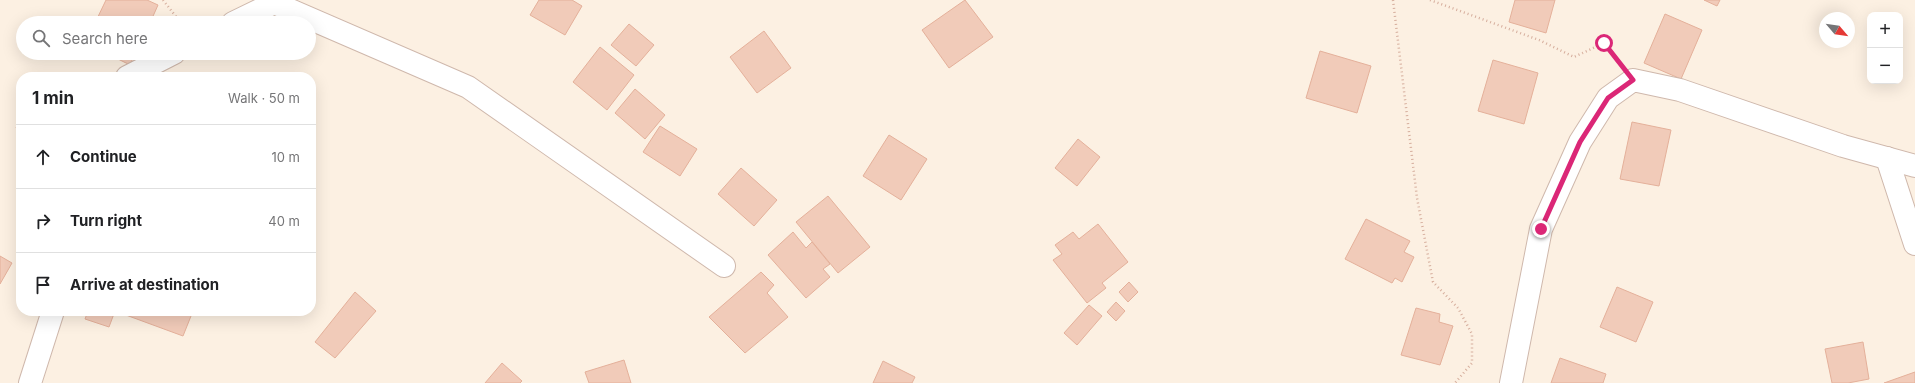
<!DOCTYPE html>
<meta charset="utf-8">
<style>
:root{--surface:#fff;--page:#f6f6f6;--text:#202124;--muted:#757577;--line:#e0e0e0}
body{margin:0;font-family:Inter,sans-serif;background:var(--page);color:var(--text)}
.controls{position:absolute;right:12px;top:12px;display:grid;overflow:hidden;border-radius:8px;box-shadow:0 4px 16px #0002}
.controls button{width:36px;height:36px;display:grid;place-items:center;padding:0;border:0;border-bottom:1px solid var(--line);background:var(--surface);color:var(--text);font:20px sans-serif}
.compass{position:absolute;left:1819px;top:12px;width:36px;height:36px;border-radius:50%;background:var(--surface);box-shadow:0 4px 16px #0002;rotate:119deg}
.stop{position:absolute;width:12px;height:12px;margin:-9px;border:3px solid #db2777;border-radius:50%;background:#fff}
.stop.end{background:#db2777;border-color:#fff;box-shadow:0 1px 4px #0008}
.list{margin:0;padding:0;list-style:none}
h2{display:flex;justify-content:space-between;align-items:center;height:52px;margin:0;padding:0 16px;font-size:17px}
h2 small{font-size:13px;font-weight:400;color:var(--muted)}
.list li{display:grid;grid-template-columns:26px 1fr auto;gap:12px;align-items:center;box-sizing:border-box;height:64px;padding:0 16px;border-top:1px solid var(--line)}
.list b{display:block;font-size:15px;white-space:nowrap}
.list em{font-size:13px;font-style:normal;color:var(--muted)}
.icon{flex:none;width:22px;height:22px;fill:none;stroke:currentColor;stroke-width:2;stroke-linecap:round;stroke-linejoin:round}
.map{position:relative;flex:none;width:1915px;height:383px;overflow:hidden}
.search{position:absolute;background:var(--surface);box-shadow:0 4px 16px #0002;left:16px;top:16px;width:300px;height:44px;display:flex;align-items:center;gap:10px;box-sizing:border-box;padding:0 14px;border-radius:22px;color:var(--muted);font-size:15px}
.panel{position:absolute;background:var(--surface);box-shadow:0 4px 16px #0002;left:16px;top:72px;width:300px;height:244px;border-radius:16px}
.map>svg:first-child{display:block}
</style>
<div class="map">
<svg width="1915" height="383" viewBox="0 0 1915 383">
<rect width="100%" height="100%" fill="#fcf0e2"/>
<!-- building -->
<g fill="#f1cbb9" stroke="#e4b09a">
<polygon points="106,0 147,0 158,5 150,23 95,23"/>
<polygon points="539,0 572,0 582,6 565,35 530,15"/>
<polygon points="965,0 993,37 949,68 922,30"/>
<polygon points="1515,0 1555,0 1546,33 1509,22"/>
<polygon points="1704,0 1720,0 1717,6"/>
<polygon points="1665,14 1702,30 1681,79 1644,63"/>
<polygon points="629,24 654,45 636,66 611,45"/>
<polygon points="764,31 791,68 757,93 730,57"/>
<polygon points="600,47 634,75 607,110 573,82"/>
<polygon points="1320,51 1371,66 1357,113 1306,98"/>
<polygon points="106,53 135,53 130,65"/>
<polygon points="1493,60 1538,73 1524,124 1478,111"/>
<polygon points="635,89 665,115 645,139 615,113"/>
<polygon points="21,116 21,130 16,128"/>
<polygon points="1632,122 1671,130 1659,186 1620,179"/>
<polygon points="660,126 697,149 680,176 643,152"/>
<polygon points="889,135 927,159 901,200 863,176"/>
<polygon points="1078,139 1100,157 1077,186 1055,168"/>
<polygon points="741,168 777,200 754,226 718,194"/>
<polygon points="828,196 870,247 838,273 796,222"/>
<polygon points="1366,219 1410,241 1404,252 1414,257 1402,282 1395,278 1392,283 1345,259"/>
<polygon points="1098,224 1128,262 1102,283 1106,288 1087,303 1053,260 1062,254 1055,245 1073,232 1079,239"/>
<polygon points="793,232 806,248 812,242 830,264 823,269 830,277 806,298 768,255"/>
<polygon points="0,256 12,263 0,284"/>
<polygon points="761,272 774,285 767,293 788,317 745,353 709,317"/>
<polygon points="1129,282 1138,292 1128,302 1119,292"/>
<polygon points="1617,287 1653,302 1636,342 1600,327"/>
<polygon points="355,292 376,311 335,358 315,342"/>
<polygon points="1116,302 1125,311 1116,321 1107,312"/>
<polygon points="1089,305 1102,316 1077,345 1064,333"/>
<polygon points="1416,308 1440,314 1439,322 1453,326 1440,365 1401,355"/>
<polygon points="88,311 115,311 109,327 85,319"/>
<polygon points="115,311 193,311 183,336"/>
<polygon points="1863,342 1869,379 1848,383 1832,383 1825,349"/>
<polygon points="1560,358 1606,374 1603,383 1551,383"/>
<polygon points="624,360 631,383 589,383 585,372"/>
<polygon points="883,361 915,377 912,383 873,383"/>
<polygon points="502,363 522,381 520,383 485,383"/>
<polygon points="1915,372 1915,383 1884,383"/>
</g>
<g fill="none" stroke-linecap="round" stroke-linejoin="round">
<defs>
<g id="minor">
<polyline points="274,3 468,87 724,266"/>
<polyline points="233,23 274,3 275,0"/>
<polyline points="127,77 174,53"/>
<polyline points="1887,158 1915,244"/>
<polyline points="30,383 53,311"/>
<polyline points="1511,383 1541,229 1580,142 1608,98 1633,80 1680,90 1843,146 1915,166"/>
</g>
</defs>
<!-- minor casing -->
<use href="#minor" stroke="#cfb8ac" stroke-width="24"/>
<!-- path -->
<g stroke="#d6ae9d" stroke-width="2.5" stroke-dasharray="1 3" stroke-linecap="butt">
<polyline points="163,0 181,23"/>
<polyline points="1393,0 1417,198 1433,282 1458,308 1472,334 1472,363 1455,383"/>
<polyline points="1430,0 1539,40 1574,57 1604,43 1618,60"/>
</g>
<!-- minor -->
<use href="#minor" stroke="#fff" stroke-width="22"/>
</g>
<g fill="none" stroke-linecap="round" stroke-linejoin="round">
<!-- route -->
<polyline stroke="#db2777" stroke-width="5" points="1541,229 1580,142 1608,98 1633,80 1604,43"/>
</g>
</svg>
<div class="controls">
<button>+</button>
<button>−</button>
</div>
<svg class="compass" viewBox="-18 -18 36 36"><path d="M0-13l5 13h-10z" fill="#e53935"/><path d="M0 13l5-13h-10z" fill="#757577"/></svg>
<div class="stop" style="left:1604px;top:43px"></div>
<div class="stop end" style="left:1541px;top:229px"></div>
<div class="search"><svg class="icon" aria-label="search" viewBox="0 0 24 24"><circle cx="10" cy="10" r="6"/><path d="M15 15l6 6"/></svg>Search here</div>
<section class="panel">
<h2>1 min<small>Walk · 50 m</small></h2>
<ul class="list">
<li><svg class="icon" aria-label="ahead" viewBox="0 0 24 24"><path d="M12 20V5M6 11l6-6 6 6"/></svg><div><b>Continue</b></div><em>10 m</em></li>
<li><svg class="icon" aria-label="right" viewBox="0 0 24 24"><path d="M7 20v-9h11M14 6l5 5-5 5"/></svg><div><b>Turn right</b></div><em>40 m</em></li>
<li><svg class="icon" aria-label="arrive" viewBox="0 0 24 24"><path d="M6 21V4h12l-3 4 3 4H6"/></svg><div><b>Arrive at destination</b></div></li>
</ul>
</section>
</div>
